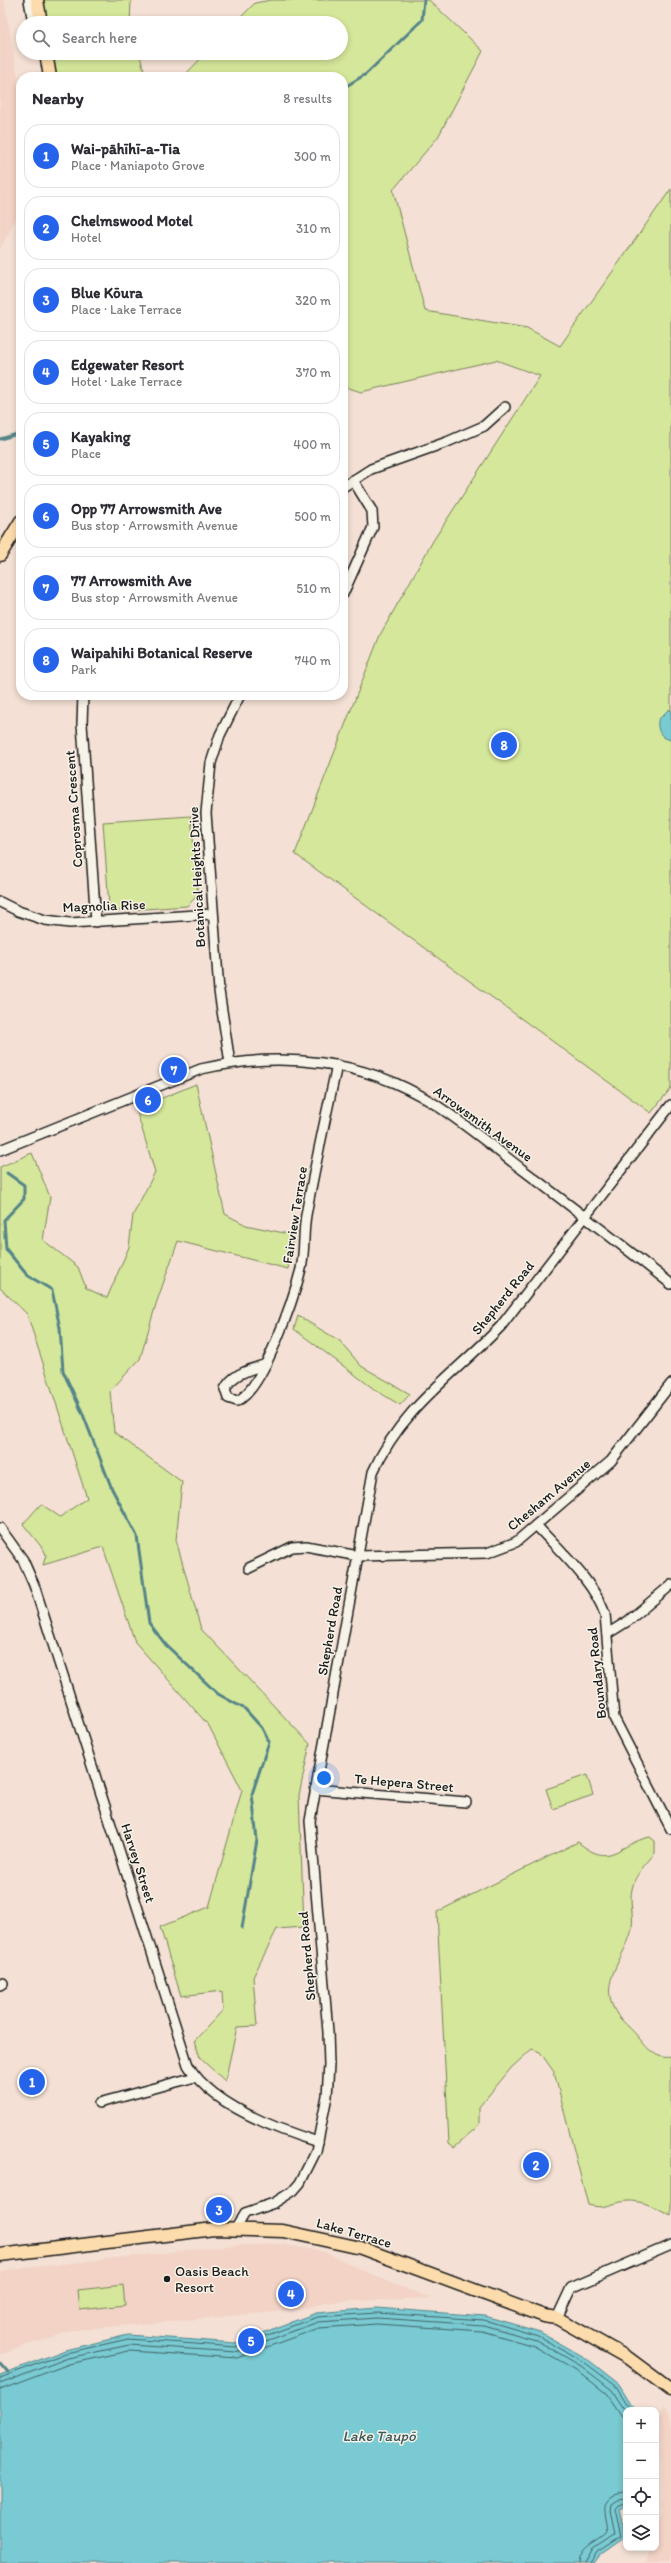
<!DOCTYPE html>
<meta charset="utf-8">
<style>
:root{--surface:#fff;--page:#f7f7f7;--text:#2b2b33;--muted:#7c7c81;--line:#e1e1e2;--accent:#2563eb}
body{margin:0;font-family:Itim,sans-serif;background:var(--page);color:var(--text)}
.controls{position:absolute;right:12px;bottom:12px;display:grid;overflow:hidden;border-radius:8px;box-shadow:0 2px 6px #0003}
.controls button{width:36px;height:36px;display:grid;place-items:center;padding:0;border:0;border-bottom:1px solid var(--line);background:var(--surface);color:var(--text);font:20px sans-serif}
.you{position:absolute;left:324px;top:1778px;width:14px;height:14px;margin:-10px;border:3px solid #fff;border-radius:50%;background:#1a73e8;box-shadow:0 0 0 6px #1a73e833}
.badge{display:grid;place-items:center;width:26px;height:26px;border-radius:50%;background:var(--accent);color:#fff;font-size:13px;font-weight:700}
.pin{position:absolute;translate:-50% -50%;border:2px solid #fff;box-shadow:0 1px 4px #0006}
.list{margin:0;padding:0;list-style:none}
h2{display:flex;justify-content:space-between;align-items:center;height:52px;margin:0;padding:0 16px;font-size:17px}
h2 small{font-size:13px;font-weight:400;color:var(--muted)}
.list li{display:grid;grid-template-columns:26px 1fr auto;gap:12px;align-items:center;box-sizing:border-box;height:64px;margin:0 8px 8px;padding:0 8px;border:1px solid var(--line);border-radius:16px}
.list b{display:block;font-size:15px;white-space:nowrap}
.list p{margin:0;font-size:13px;white-space:nowrap;color:var(--muted)}
.list em{font-size:13px;font-style:normal;color:var(--muted)}
.icon{flex:none;width:22px;height:22px;fill:none;stroke:currentColor;stroke-width:2;stroke-linecap:round;stroke-linejoin:round}
.map{position:relative;flex:none;width:671px;height:2563px;overflow:hidden}
.search{position:absolute;background:var(--surface);box-shadow:0 2px 6px #0003;left:16px;top:16px;width:332px;height:44px;display:flex;align-items:center;gap:10px;box-sizing:border-box;padding:0 14px;border-radius:22px;color:var(--muted);font-size:15px}
.panel{position:absolute;background:var(--surface);box-shadow:0 2px 6px #0003;left:16px;top:72px;width:332px;height:628px;border-radius:16px}
.map>svg:first-child{display:block}
</style>
<div class="map">
<svg width="671" height="2563" viewBox="0 0 671 2563">
<rect width="100%" height="100%" fill="#f4e0d4"/>
<filter id="ink" filterUnits="userSpaceOnUse"><feTurbulence type="fractalNoise" baseFrequency=".025" numOctaves="2"/><feDisplacementMap in="SourceGraphic" scale="8" xChannelSelector="R" yChannelSelector="G"/><feConvolveMatrix kernelMatrix="1 2 1 2 8 2 1 2 1" color-interpolation-filters="sRGB"/></filter>
<g filter="url(#ink)">
<!-- built -->
<g fill="#f2d3c6">
<polygon points="0,0 4,0 21,96 21,209 0,249"/>
<polygon points="281,2244 324,2252 390,2283 432,2298 331,2302 296,2310 74,2330 0,2354 0,2271 225,2246"/>
<polygon points="664,2408 671,2415 671,2563 645,2563 650,2548 656,2548 656,2530 662,2511 661,2415"/>
</g>
<!-- green -->
<g fill="#d5e79a" stroke="#78825b">
<polygon points="37,0 131,0 130,23 41,23"/>
<polygon points="271,0 429,0 483,51 438,137 393,190 425,311 527,328 560,346 671,189 671,1088 651,1113 295,854 380,635 433,541 540,376 496,360 361,392 343,386 343,77 183,77 206,53 341,53 341,23 235,23 255,3"/>
<polygon points="46,53 139,53 146,77 50,77"/>
<polygon points="191,816 198,895 187,906 116,911 109,906 103,822"/>
<polygon points="196,1084 225,1214 246,1225 293,1235 288,1269 178,1241 156,1304 140,1359 110,1391 114,1432 182,1482 176,1540 201,1629 310,1744 299,1795 304,1927 277,1929 253,1977 257,2026 237,2027 225,2081 200,2058 195,2040 223,2010 222,1991 181,1996 160,1927 209,1907 242,1790 209,1726 135,1642 103,1547 43,1565 46,1555 44,1550 23,1524 41,1504 60,1517 87,1498 27,1314 0,1288 0,1167 32,1153 50,1197 43,1240 78,1267 86,1288 107,1298 129,1247 133,1215 155,1172 136,1109"/>
<polygon points="298,1316 340,1341 361,1366 410,1394 400,1405 374,1389 294,1329"/>
<polygon points="587,1775 593,1795 553,1809 546,1789"/>
<path d="M 650,1837 L 655,1841 L 655,1853 C 646,1864 635,1874 632,1889 C 629,1901 634,1915 632,1928 C 628,1951 606,1973 610,1997 C 614,2018 627,2023 639,2038 C 647,2048 657,2060 671,2057 L 671,2215 C 657,2208 642,2200 627,2201 C 610,2203 605,2210 588,2205 L 554,2072 L 540,2052 L 532,2049 L 512,2067 L 479,2107 L 479,2124 L 477,2127 L 454,2147 L 449,2143 L 437,1912 L 578,1842 C 611,1870 617,1844 650,1837 Z"/>
<polygon points="123,2285 125,2305 80,2310 78,2290"/>
</g>
<!-- water -->
<g fill="#79cad2" stroke="#548489">
<path d="M 668,710 L 671,710 L 671,740 C 660,738 657,730 658,720 Z"/>
<polygon points="377,2308 485,2316 540,2332 586,2358 619,2384 635,2410 626,2410 626,2507 619,2509 625,2537 601,2554 594,2563 0,2563 0,2375 65,2350 128,2335 235,2343 316,2313"/>
</g>
<g fill="none" stroke-linecap="round" stroke-linejoin="round">
<!-- shore -->
<g stroke="#416265" stroke-width="1">
<polyline points="0,2378 66,2353 128,2339 235,2347 317,2317 377,2313 484,2320 538,2336 584,2362 616,2386 631,2410"/>
<polyline points="0,2384 68,2358 129,2345 236,2352 318,2322 377,2318 483,2325 536,2340 581,2366 612,2390 626,2412"/>
<polyline points="0,2390 69,2364 129,2351 237,2358 319,2328 377,2324 482,2331 534,2346 578,2371 607,2394 626,2422"/>
<path d="M 580,2563 C 581,2545 598,2543 608,2532 C 606,2513 596,2494 626,2493"/>
<polyline points="586,2563 594,2548 615,2534 610,2511 611,2504 617,2500 626,2499"/>
<polyline points="591,2563 598,2551 621,2536 615,2509 618,2505 626,2504"/>
</g>
<!-- stream -->
<g stroke="#548489" stroke-width="3">
<polyline points="343,88 366,74 422,20 424,0"/>
<polyline points="0,439 21,433"/>
<polyline points="7,1173 24,1185 24,1199 4,1220 6,1249 27,1275 52,1290 60,1328 63,1371 82,1412 112,1489 137,1536 149,1623 166,1645 218,1694 245,1709 262,1728 269,1742 252,1794 257,1840 242,1928"/>
<polyline points="0,2363 8,2372"/>
</g>
<defs>
<g id="minor">
<polyline points="29,0 33,23"/>
<polyline points="343,487 371,469 447,442 484,426 505,407"/>
<polyline points="343,594 373,527 372,511 353,480"/>
<polyline points="83,695 82,724 96,922"/>
<polyline points="0,902 18,911 45,920 70,923 212,914"/>
<polyline points="230,1063 219,991 206,813 211,763 220,735 240,695"/>
<path d="M 0,1150 L 201,1069 C 280,1051 363,1059 433,1103 C 464,1123 493,1147 523,1170 C 572,1207 622,1245 671,1284"/>
<path d="M 266,1364 C 250,1370 233,1373 225,1389 L 228,1398 L 237,1401 C 263,1390 294,1297 301,1269 C 305,1251 303,1232 306,1215 C 315,1165 326,1115 337,1065"/>
<path d="M 536,1525 C 560,1552 593,1580 605,1614 L 614,1718 L 671,1829"/>
<path d="M 0,1528 L 23,1560 L 34,1585 L 188,2065 C 211,2105 276,2129 318,2142"/>
<polyline points="249,1568 292,1547 306,1546 358,1556 487,1553 516,1542 611,1461 671,1384"/>
<polyline points="607,1634 628,1621 671,1585"/>
<polyline points="315,1789 466,1802"/>
<polyline points="0,1985 3,1983"/>
<polyline points="99,2103 195,2077"/>
<path d="M 236,2228 L 245,2213 L 274,2203 L 293,2191 L 300,2183 L 316,2151 L 327,2096 L 329,2065 L 328,2032 L 310,1821 L 373,1472 C 402,1407 454,1375 501,1326 L 671,1105"/>
<polyline points="557,2318 571,2288 671,2245"/>
</g>
<g id="major">
<polyline points="37,0 41,23"/>
<polyline points="46,53 50,77"/>
<polyline points="0,555 21,521"/>
<polyline points="0,2255 214,2229 283,2231 361,2248 544,2316 557,2318 628,2358 671,2390"/>
</g>
</defs>
<!-- minor casing -->
<use href="#minor" stroke="#1c1c1c" stroke-width="12"/>
<!-- major casing -->
<use href="#major" stroke="#1c1c1c" stroke-width="15"/>
<!-- minor -->
<use href="#minor" stroke="#f7f3e8" stroke-width="9"/>
<!-- major -->
<use href="#major" stroke="#fcdcac" stroke-width="12"/>
</g>
</g>
<!-- markers -->
<circle fill="#1c1c1c" stroke="#f7f3e8" stroke-width="1.5" cx="167" cy="2279" r="4"/>
<g text-anchor="middle" dominant-baseline="central" stroke-width="3" stroke-linejoin="round" paint-order="stroke">
<!-- street labels -->
<g font-size="14" fill="#1c1c1c" stroke="#f7f3e8">
<text transform="translate(74 809) rotate(-94)">Coprosma Crescent</text>
<text transform="translate(197 877) rotate(-93)">Botanical Heights Drive</text>
<text transform="translate(104 906) rotate(-2)">Magnolia Rise</text>
<text transform="translate(483 1124) rotate(36)">Arrowsmith Avenue</text>
<text transform="translate(295 1215) rotate(-81)">Fairview Terrace</text>
<text transform="translate(503 1298) rotate(-51)">Shepherd Road</text>
<text transform="translate(549 1495) rotate(-40)">Chesham Avenue</text>
<text transform="translate(330 1631) rotate(-80)">Shepherd Road</text>
<text transform="translate(597 1673) rotate(-96)">Boundary Road</text>
<text transform="translate(404 1783) rotate(5)">Te Hepera Street</text>
<text transform="translate(138 1863) rotate(72)">Harvey Street</text>
<text transform="translate(307 1956) rotate(-95)">Shepherd Road</text>
<text transform="translate(354 2233) rotate(16)">Lake Terrace</text>
</g>
<!-- poi labels -->
<g font-size="14" fill="#1c1c1c" stroke="#f7f3e8" text-anchor="start">
<text x="175" y="2271">Oasis Beach<tspan x="175" dy="16">Resort</tspan></text>
</g>
<!-- water labels -->
<g font-size="15" font-style="italic" fill="#3d595c" stroke="#f7f3e8">
<text x="379" y="2436">Lake Taupō</text>
</g>
</g>
</svg>
<div class="controls">
<button>+</button>
<button>−</button>
<button><svg class="icon" aria-label="locate" viewBox="0 0 24 24"><circle cx="12" cy="12" r="6"/><path d="M12 2v4M12 18v4M2 12h4M18 12h4"/></svg></button>
<button><svg class="icon" aria-label="layers" viewBox="0 0 24 24"><path d="M12 4l9 5-9 5-9-5zM3 14l9 5 9-5"/></svg></button>
</div>
<div class="you"></div>
<div class="pin badge" style="left:32px;top:2082px">1</div>
<div class="pin badge" style="left:536px;top:2165px">2</div>
<div class="pin badge" style="left:219px;top:2210px">3</div>
<div class="pin badge" style="left:291px;top:2294px">4</div>
<div class="pin badge" style="left:251px;top:2341px">5</div>
<div class="pin badge" style="left:148px;top:1100px">6</div>
<div class="pin badge" style="left:174px;top:1070px">7</div>
<div class="pin badge" style="left:504px;top:745px">8</div>
<div class="search"><svg class="icon" aria-label="search" viewBox="0 0 24 24"><circle cx="10" cy="10" r="6"/><path d="M15 15l6 6"/></svg>Search here</div>
<section class="panel">
<h2>Nearby<small>8 results</small></h2>
<ul class="list">
<li><span class="badge">1</span><div><b>Wai-pāhīhī-a-Tia</b><p>Place · Maniapoto Grove</p></div><em>300 m</em></li>
<li><span class="badge">2</span><div><b>Chelmswood Motel</b><p>Hotel</p></div><em>310 m</em></li>
<li><span class="badge">3</span><div><b>Blue Kōura</b><p>Place · Lake Terrace</p></div><em>320 m</em></li>
<li><span class="badge">4</span><div><b>Edgewater Resort</b><p>Hotel · Lake Terrace</p></div><em>370 m</em></li>
<li><span class="badge">5</span><div><b>Kayaking</b><p>Place</p></div><em>400 m</em></li>
<li><span class="badge">6</span><div><b>Opp 77 Arrowsmith Ave</b><p>Bus stop · Arrowsmith Avenue</p></div><em>500 m</em></li>
<li><span class="badge">7</span><div><b>77 Arrowsmith Ave</b><p>Bus stop · Arrowsmith Avenue</p></div><em>510 m</em></li>
<li><span class="badge">8</span><div><b>Waipahihi Botanical Reserve</b><p>Park</p></div><em>740 m</em></li>
</ul>
</section>
</div>
